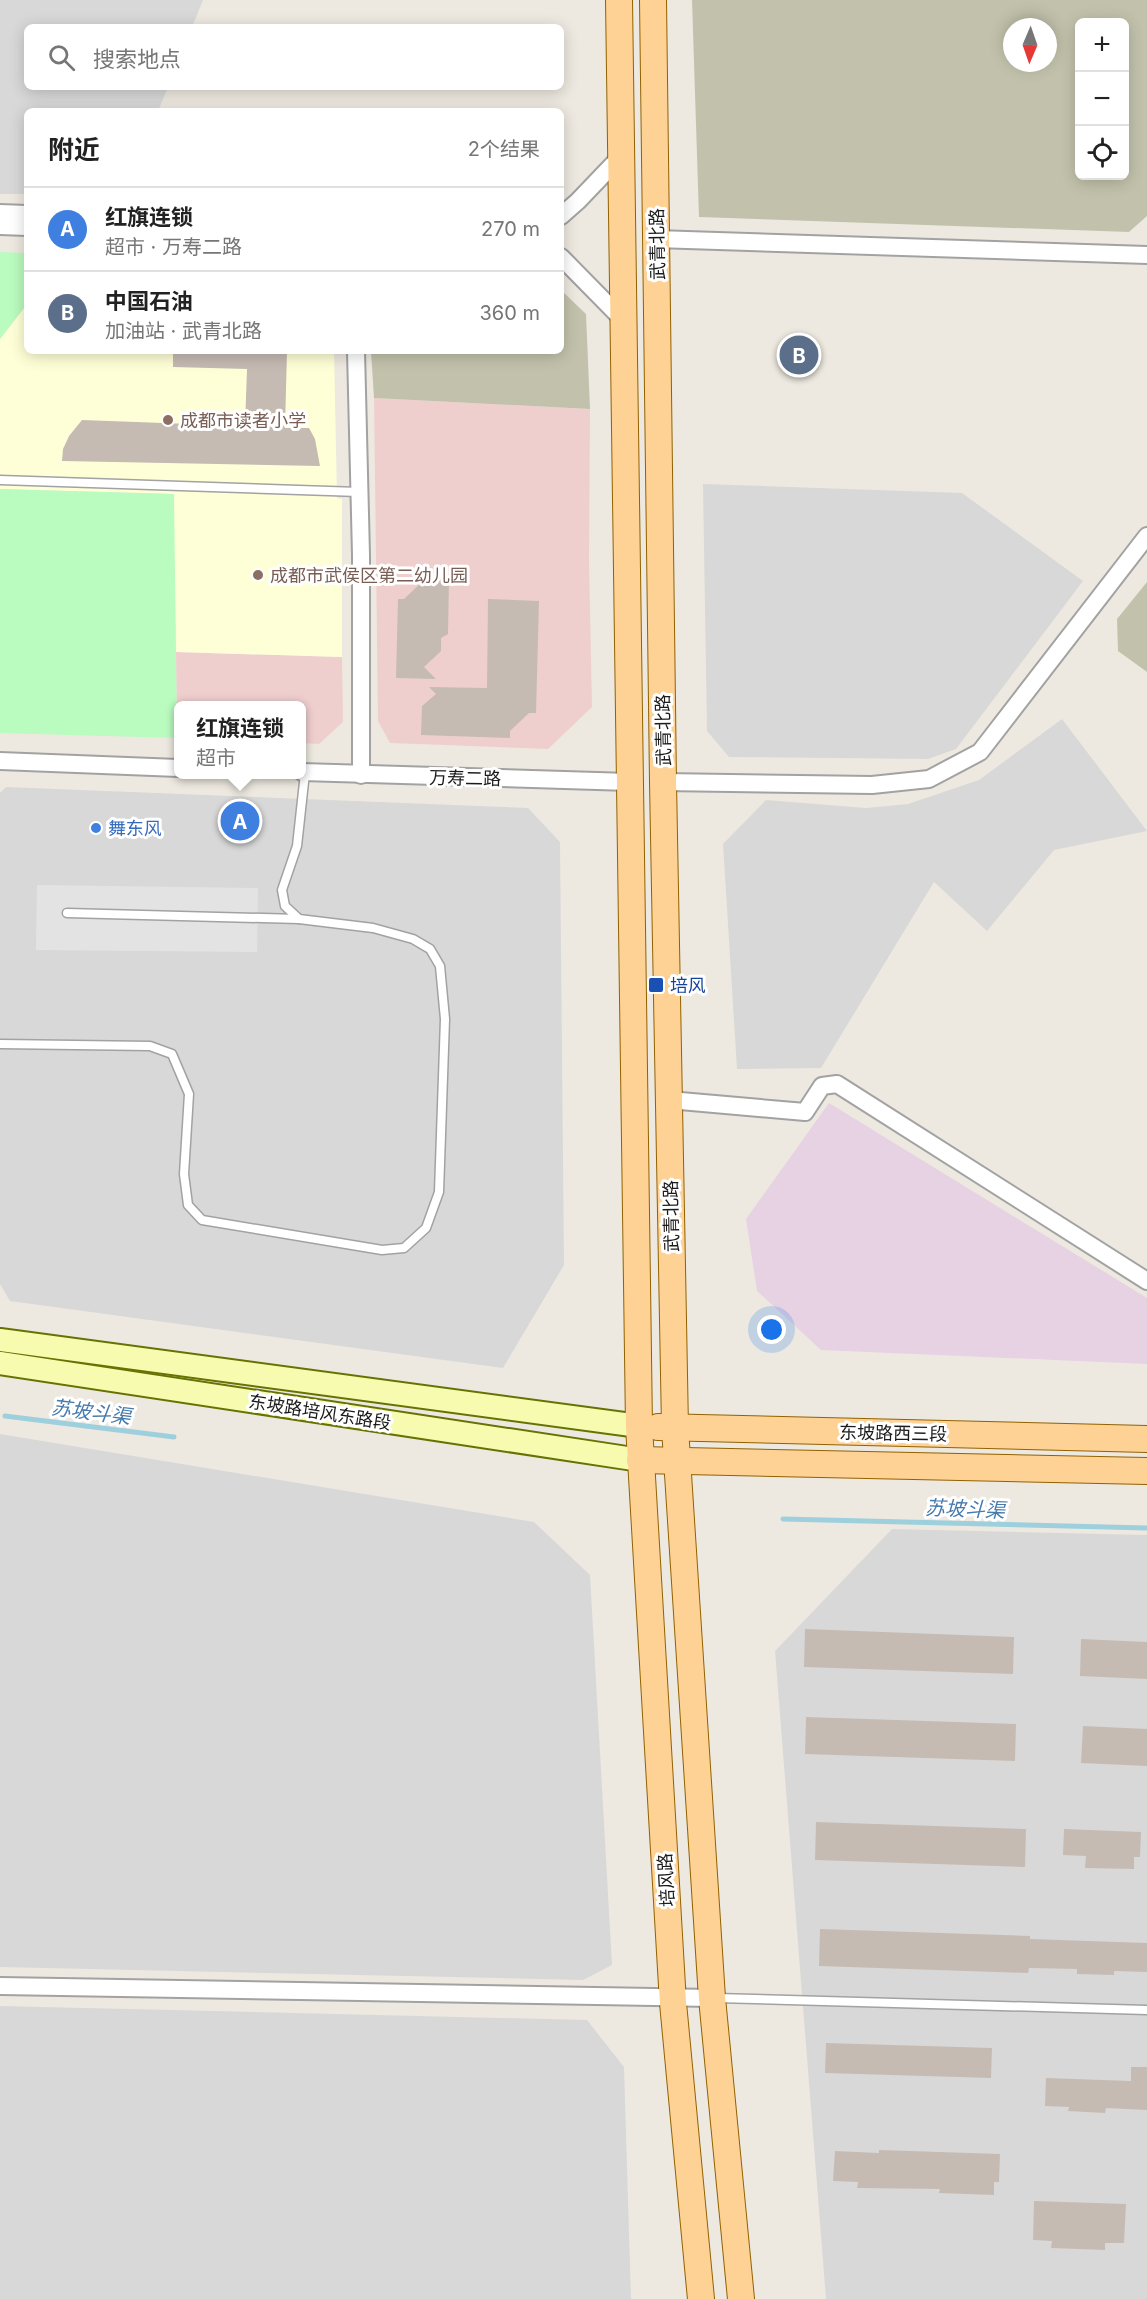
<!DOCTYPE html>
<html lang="zh">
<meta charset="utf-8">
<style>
:root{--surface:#fff;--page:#f6f6f6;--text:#222;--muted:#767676;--line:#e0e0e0;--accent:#c60000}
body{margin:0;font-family:Inter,"Noto Sans SC",sans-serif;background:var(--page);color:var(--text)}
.controls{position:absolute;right:18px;top:18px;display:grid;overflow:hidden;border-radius:9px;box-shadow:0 3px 15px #0003}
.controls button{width:54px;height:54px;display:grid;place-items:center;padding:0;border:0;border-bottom:2px solid var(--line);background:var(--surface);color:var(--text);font:30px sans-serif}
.compass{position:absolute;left:1003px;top:18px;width:54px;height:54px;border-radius:50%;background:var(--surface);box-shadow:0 3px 15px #0003;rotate:182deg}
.you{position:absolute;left:772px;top:1330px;width:21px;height:21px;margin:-15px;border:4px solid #fff;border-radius:50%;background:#1a73e8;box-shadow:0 0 0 9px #1a73e833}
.badge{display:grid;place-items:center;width:39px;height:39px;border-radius:50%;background:var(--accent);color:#fff;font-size:20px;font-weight:700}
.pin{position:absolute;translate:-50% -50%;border:3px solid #fff;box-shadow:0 2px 6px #0006}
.popup{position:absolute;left:174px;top:701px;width:132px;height:78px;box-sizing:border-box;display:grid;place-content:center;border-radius:9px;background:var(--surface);filter:drop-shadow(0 2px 4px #0005);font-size:20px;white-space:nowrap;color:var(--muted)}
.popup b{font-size:22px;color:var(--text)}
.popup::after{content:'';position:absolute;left:50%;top:100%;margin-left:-12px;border:12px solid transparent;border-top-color:var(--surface)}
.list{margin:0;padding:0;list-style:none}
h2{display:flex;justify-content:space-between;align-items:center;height:78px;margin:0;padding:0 24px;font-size:26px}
h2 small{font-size:20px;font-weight:400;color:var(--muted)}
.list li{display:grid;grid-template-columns:39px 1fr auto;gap:18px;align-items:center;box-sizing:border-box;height:84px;padding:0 24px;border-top:2px solid var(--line)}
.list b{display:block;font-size:22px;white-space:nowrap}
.list p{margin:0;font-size:20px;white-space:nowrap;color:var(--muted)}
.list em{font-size:20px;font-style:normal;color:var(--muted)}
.icon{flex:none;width:33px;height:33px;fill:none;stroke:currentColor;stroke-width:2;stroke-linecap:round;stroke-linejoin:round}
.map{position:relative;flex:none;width:1147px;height:2299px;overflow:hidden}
.search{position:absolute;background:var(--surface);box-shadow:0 3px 15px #0003;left:24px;top:24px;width:540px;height:66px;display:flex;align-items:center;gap:15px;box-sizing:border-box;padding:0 21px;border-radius:9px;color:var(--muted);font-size:22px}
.panel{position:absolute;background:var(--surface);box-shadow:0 3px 15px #0003;left:24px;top:108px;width:540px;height:246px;border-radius:9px}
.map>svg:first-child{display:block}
</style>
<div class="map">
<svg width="1147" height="2299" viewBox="0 0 1147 2299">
<rect width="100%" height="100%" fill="#ede9e0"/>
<!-- residential -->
<g fill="#d9d8d8">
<polygon points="0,0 203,0 192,27 27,27 27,87 168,87 158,111 27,111 27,194 0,194"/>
<polygon points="703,484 962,493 1083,581 956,749 928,759 729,757 707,731"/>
<polygon points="1062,719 1147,831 1054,850 987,931 934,882 821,1068 737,1069 723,844 766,800 866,808 908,804 979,780"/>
<polygon points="6,787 528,808 560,842 564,1265 503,1368 10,1301 0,1284 0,793"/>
<polygon points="0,1434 534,1522 590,1575 612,1965 583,1980 0,1967"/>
<polygon points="892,1529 1147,1535 1147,2299 826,2299 775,1651"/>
<polygon points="0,2006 587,2020 624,2067 631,2299 0,2299"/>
</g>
<!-- commercial -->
<g fill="#efcfce">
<polygon points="374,398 590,409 589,561 592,707 548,749 390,743 378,721"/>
<polygon points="176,652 342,657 343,722 319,744 302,743 302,706 178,706 177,738"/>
</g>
<!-- industrial -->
<polygon fill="#e7d2e3" points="829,1103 1147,1298 1147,1364 821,1350 757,1291 746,1219"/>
<!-- education -->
<polygon fill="#ffffd7" points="27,304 27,351 334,351 337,498 342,499 342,657 176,652 173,494 0,489 0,339"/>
<!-- construction -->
<g fill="#c2c2ac" fill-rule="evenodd">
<path d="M 692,0 L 1147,0 L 1147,216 L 1129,232 L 699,217 ZM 1080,22 L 1124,22 L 1124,176 L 1080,176 ZM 1012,27 L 1048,27 L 1048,63 L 1012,63 Z"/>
<polygon points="561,290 586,314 590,409 374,398 371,351 561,351"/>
<polygon points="1147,582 1147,672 1118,651 1117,619"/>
</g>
<!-- park -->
<g fill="#bafbbf">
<polygon points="0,252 27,253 27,304 0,339"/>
<polygon points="0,489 174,494 177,738 0,733"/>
</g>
<!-- parking -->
<polygon fill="#e3e3e3" points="37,885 258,888 257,952 36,950"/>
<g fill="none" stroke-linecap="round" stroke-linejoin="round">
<!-- stream -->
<g stroke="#9ecfdd" stroke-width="5">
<polyline points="5,1416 174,1437"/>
<polyline points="783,1519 1147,1528"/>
</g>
</g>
<!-- building -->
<g fill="#c5bbb3">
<polygon points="173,351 287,351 285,428 309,428 315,439 320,466 62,461 63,449 69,436 82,420 245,426 247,369 173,367"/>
<polygon points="424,580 449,580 448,634 441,638 441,651 424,667 436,679 396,678 398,599 404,599"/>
<polygon points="488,599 539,601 536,713 529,713 510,731 510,738 421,735 422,706 436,694 429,687 487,688"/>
<polygon points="805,1629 1014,1637 1013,1674 804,1667"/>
<polygon points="1081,1639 1147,1642 1147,1679 1080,1676"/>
<polygon points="806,1717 1016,1724 1015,1761 805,1754"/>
<polygon points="1083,1726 1147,1729 1147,1766 1081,1763"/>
<polygon points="816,1822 1026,1829 1025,1867 815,1860"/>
<polygon points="1064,1829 1141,1832 1140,1857 1134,1857 1134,1869 1085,1868 1086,1856 1063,1855"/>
<polygon points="820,1929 1030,1936 1030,1939 1147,1943 1147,1972 1114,1971 1114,1975 1077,1974 1077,1969 1029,1968 1028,1973 819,1966"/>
<polygon points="826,2043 992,2048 991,2078 825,2073"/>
<polygon points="1131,2067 1147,2067 1147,2110 1106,2108 1105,2113 1068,2111 1069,2107 1045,2106 1046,2078 1131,2081"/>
<polygon points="879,2150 1000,2154 999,2182 994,2182 994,2195 939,2193 940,2189 857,2188 858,2182 833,2181 835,2151 879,2153"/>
<polygon points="1034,2201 1126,2204 1124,2243 1105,2243 1105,2250 1051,2248 1052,2241 1033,2240"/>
</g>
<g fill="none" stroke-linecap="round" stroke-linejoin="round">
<defs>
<g id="service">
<polyline points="0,480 359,492"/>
<polyline points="67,913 299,919"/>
<polyline points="0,1044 150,1046 172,1054 189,1094 184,1174 188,1205 202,1220 382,1250 404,1248 426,1228 439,1192 445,1019 440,966 430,949 413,939 373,928 299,919 285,906 282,890 297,846 305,773"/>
<polyline points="716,1998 1147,2010"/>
</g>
<g id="minor">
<polyline points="0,213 27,214"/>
<polyline points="561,216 578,201 622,155"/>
<polyline points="0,226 27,227"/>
<polyline points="656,239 1147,255"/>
<polyline points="561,257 623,320"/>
<polyline points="356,351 361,555 361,775"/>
<polyline points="0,761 178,768"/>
<polyline points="302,772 629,782"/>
<polyline points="663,782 872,785 929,779 980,752 1147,536"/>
<polyline points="669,1100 805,1112 822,1086 837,1084 1147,1281"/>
<polyline points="0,1986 712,1998"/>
</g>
<g id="secondary">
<polyline points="0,1340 639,1426"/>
<polyline points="0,1363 640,1460"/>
</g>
<g id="primary">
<polyline points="619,0 639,1426 673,2003 701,2299"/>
<polyline points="653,0 663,782 675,1428 712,1998 741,2299"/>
<polyline points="658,1427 1147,1439"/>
<polyline points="640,1460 1147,1471"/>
</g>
</defs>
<!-- service casing -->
<use href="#service" stroke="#a2a2a2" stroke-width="11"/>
<!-- minor casing -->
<use href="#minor" stroke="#a2a2a2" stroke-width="20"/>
<!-- secondary casing -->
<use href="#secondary" stroke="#667302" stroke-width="26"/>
<!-- primary casing -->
<use href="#primary" stroke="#926200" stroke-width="28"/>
<!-- service -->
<use href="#service" stroke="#fff" stroke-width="8"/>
<!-- minor -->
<use href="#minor" stroke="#fff" stroke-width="16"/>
<!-- secondary -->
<use href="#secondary" stroke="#f7fbb0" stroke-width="22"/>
<!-- primary -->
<use href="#primary" stroke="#fed194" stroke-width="26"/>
</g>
<!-- markers -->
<g fill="#8d6e63" stroke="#fff" stroke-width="2">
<circle cx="168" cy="420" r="6"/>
<circle cx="258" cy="575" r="6"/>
</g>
<circle fill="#3f7fe0" stroke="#fff" stroke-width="2" cx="96" cy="828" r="6"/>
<rect fill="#1a4fb4" stroke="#fff" stroke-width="2" x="648" y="977" width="16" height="16" rx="3"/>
<g text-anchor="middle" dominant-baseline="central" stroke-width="6" stroke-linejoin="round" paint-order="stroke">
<!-- street labels -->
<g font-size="18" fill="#1b1b1b" stroke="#fff">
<text transform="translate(657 244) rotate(-91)">武青北路</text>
<text transform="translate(663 730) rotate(-91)">武青北路</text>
<text transform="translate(465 778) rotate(1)">万寿二路</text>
<text transform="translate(671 1216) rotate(-91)">武青北路</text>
<text transform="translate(320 1412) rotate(9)">东坡路培风东路段</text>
<text transform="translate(893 1433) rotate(1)">东坡路西三段</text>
<text transform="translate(666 1880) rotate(-93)">培风路</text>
</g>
<!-- education labels -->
<g font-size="18" fill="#785e54" stroke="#fff" text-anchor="start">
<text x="180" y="420">成都市读者小学</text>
<text x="270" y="575">成都市武侯区第二幼儿园</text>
</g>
<!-- shop labels -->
<g font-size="18" fill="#366cbe" stroke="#fff" text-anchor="start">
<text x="108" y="828">舞东风</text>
</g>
<!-- transit labels -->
<g font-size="18" fill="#164399" stroke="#fff" text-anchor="start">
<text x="670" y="985">培风</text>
</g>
<!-- water labels -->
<g font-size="20" font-style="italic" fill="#4679ac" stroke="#fff">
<text transform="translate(91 1412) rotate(7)">苏坡斗渠</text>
<text transform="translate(965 1509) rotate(2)">苏坡斗渠</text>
</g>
</g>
</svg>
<div class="controls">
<button>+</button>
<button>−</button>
<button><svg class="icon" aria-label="locate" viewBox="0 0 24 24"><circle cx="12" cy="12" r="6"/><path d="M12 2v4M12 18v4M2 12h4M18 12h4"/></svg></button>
</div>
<svg class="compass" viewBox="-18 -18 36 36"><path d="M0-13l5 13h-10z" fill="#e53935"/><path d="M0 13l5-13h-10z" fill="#767676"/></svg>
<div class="you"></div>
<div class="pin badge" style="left:240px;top:821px;background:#3f7fe0">A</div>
<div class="popup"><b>红旗连锁</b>超市</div>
<div class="pin badge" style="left:799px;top:355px;background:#5c6f8a">B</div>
<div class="search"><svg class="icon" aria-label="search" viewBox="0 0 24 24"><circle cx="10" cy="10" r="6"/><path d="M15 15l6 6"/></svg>搜索地点</div>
<section class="panel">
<h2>附近<small>2个结果</small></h2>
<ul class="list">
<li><span class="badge" style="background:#3f7fe0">A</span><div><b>红旗连锁</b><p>超市 · 万寿二路</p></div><em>270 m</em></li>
<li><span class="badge" style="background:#5c6f8a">B</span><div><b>中国石油</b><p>加油站 · 武青北路</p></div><em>360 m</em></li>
</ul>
</section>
</div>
